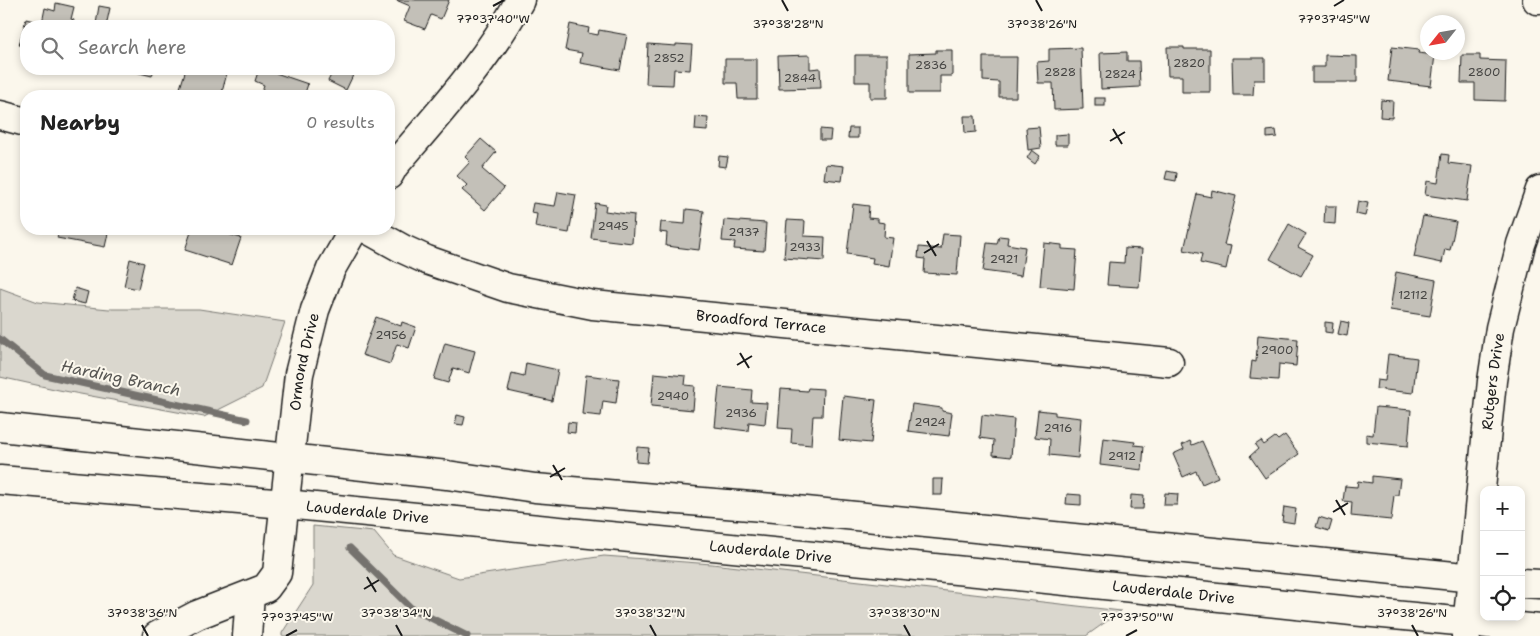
<!DOCTYPE html>
<meta charset="utf-8">
<style>
:root{--surface:#fff;--page:#f2f2f2;--text:#222;--muted:#767676;--line:#e0e0e0}
body{margin:0;font-family:"Shantell Sans",sans-serif;background:var(--page);color:var(--text)}
.controls{position:absolute;right:15px;bottom:15px;display:grid;overflow:hidden;border-radius:10px;box-shadow:0 2px 8px #0003}
.controls button{width:45px;height:45px;display:grid;place-items:center;padding:0;border:0;border-bottom:1px solid var(--line);background:var(--surface);color:var(--text);font:25px sans-serif}
.compass{position:absolute;left:1420px;top:15px;width:45px;height:45px;border-radius:50%;background:var(--surface);box-shadow:0 2px 8px #0003;rotate:239deg}
.list{margin:0;padding:0;list-style:none}
h2{display:flex;justify-content:space-between;align-items:center;height:65px;margin:0;padding:0 20px;font-size:21px}
h2 small{font-size:16px;font-weight:400;color:var(--muted)}
.icon{flex:none;width:28px;height:28px;fill:none;stroke:currentColor;stroke-width:2;stroke-linecap:round;stroke-linejoin:round}
.map{position:relative;flex:none;width:1540px;height:636px;overflow:hidden}
.search{position:absolute;background:var(--surface);box-shadow:0 2px 8px #0003;left:20px;top:20px;width:375px;height:55px;display:flex;align-items:center;gap:12px;box-sizing:border-box;padding:0 18px;border-radius:20px;color:var(--muted);font-size:19px}
.panel{position:absolute;background:var(--surface);box-shadow:0 2px 8px #0003;left:20px;top:90px;width:375px;height:145px;border-radius:20px}
.map>svg:first-child{display:block}
</style>
<div class="map">
<svg width="1540" height="636" viewBox="0 0 1540 636">
<rect width="100%" height="100%" fill="#fbf7ec"/>
<filter id="ink" filterUnits="userSpaceOnUse"><feTurbulence type="fractalNoise" baseFrequency=".02" numOctaves="2"/><feDisplacementMap in="SourceGraphic" scale="10" xChannelSelector="R" yChannelSelector="G"/><feConvolveMatrix kernelMatrix="1 2 1 2 8 2 1 2 1" color-interpolation-filters="sRGB"/></filter>
<g filter="url(#ink)">
<!-- green -->
<g fill="#dad7ce" stroke="#7b7a75">
<polygon points="0,288 38,302 109,309 199,309 285,322 262,388 204,417 59,390 0,377"/>
<polygon points="313,526 374,532 393,555 459,578 604,556 712,564 1121,611 1086,636 282,636 282,633 313,585"/>
</g>
<g fill="none" stroke-linecap="round" stroke-linejoin="round">
<!-- stream -->
<g stroke="#74726e" stroke-width="7">
<polyline points="0,339 45,375 247,420"/>
<polyline points="350,548 411,608 467,636"/>
</g>
</g>
<!-- building -->
<g fill="#c3c0b8" stroke="#1c1c1c">
<polygon points="396,0 449,0 441,19 431,15 425,29 404,21 410,6"/>
<polygon points="56,3 74,7 71,19 74,20 72,26 26,26 26,46 19,45 26,19 42,23 45,8 55,11"/>
<polygon points="99,6 110,8 106,26 96,24"/>
<polygon points="570,24 589,28 588,33 598,35 599,30 627,35 620,70 580,63 582,53 565,50"/>
<polygon points="648,44 676,46 676,44 692,45 690,70 674,69 673,85 646,84"/>
<polygon points="1167,47 1184,47 1184,49 1210,49 1210,92 1182,92 1182,76 1168,76"/>
<polygon points="1392,47 1419,50 1418,53 1435,55 1431,86 1388,81"/>
<polygon points="1081,48 1083,109 1054,110 1053,83 1038,83 1037,62 1049,61 1049,49"/>
<polygon points="936,50 952,50 952,76 940,76 940,93 909,93 909,54 936,53"/>
<polygon points="1127,52 1127,61 1139,61 1140,87 1101,89 1100,53"/>
<polygon points="810,55 810,69 820,68 821,88 779,89 778,56"/>
<polygon points="855,55 887,55 887,98 870,98 870,82 855,82"/>
<polygon points="1325,55 1357,56 1357,82 1312,82 1312,67 1325,67"/>
<polygon points="1462,55 1480,55 1480,60 1506,61 1505,101 1475,100 1475,83 1461,83"/>
<polygon points="983,57 1017,57 1016,97 999,97 999,82 983,81"/>
<polygon points="1232,58 1265,58 1265,80 1254,80 1253,95 1233,95"/>
<polygon points="725,59 757,59 757,99 738,99 737,83 725,83"/>
<polygon points="123,69 154,69 152,76"/>
<polygon points="186,69 228,69 221,96 211,96 180,88"/>
<polygon points="259,69 264,69 308,84 304,96 260,96 264,85 255,81"/>
<polygon points="334,69 356,69 346,90 328,81"/>
<rect x="1095" y="98" width="10" height="8"/>
<polygon points="1381,100 1393,101 1392,118 1380,117"/>
<polygon points="964,116 975,116 976,132 965,133"/>
<polygon points="696,117 708,118 707,131 695,130"/>
<polygon points="1039,127 1041,148 1028,150 1026,128"/>
<polygon points="849,128 858,128 858,138 848,138"/>
<polygon points="820,129 831,130 830,140 820,140"/>
<polygon points="1276,130 1277,137 1267,138 1267,131"/>
<polygon points="1068,134 1068,145 1055,145 1055,135"/>
<polygon points="481,139 496,152 482,169 504,188 485,210 462,190 467,185 457,176 470,162 465,157"/>
<polygon points="1032,150 1040,156 1035,164 1027,158"/>
<polygon points="1442,154 1449,155 1448,163 1472,166 1467,201 1425,195 1427,181 1438,183"/>
<polygon points="719,156 728,157 726,167 718,166"/>
<polygon points="826,164 844,166 842,181 824,179"/>
<polygon points="1167,171 1177,173 1176,181 1165,179"/>
<polygon points="1212,190 1236,196 1224,245 1231,246 1226,269 1200,263 1202,254 1184,250 1197,194 1211,197"/>
<polygon points="558,192 576,195 569,233 535,227 537,214 531,213 533,203 555,206"/>
<polygon points="1358,201 1368,203 1365,216 1356,214"/>
<polygon points="595,203 606,205 605,211 634,215 632,243 591,238"/>
<polygon points="853,204 869,206 868,218 878,219 878,222 885,223 884,237 893,238 889,266 872,263 873,258 847,254"/>
<polygon points="1325,206 1336,206 1335,224 1324,223"/>
<polygon points="686,209 704,211 699,250 666,246 667,233 660,232 661,222 685,224"/>
<polygon points="1423,216 1456,222 1450,250 1445,249 1442,263 1414,257"/>
<polygon points="724,220 766,223 764,251 734,249 735,242 722,241"/>
<polygon points="787,220 805,221 804,236 825,237 824,261 784,258"/>
<polygon points="1289,224 1306,234 1298,247 1313,255 1301,276 1270,259"/>
<polygon points="37,229 109,229 105,247 57,238 58,233"/>
<polygon points="192,229 211,229 241,238 232,265 185,250"/>
<polygon points="943,234 960,235 957,275 924,273 925,259 918,258 919,247 941,249"/>
<polygon points="999,236 1008,237 1007,244 1025,247 1021,276 983,271 987,243 997,244"/>
<polygon points="1044,243 1062,245 1062,249 1077,250 1074,289 1040,286"/>
<polygon points="1125,248 1142,249 1139,287 1107,285 1109,262 1124,263"/>
<polygon points="130,259 144,263 138,289 124,286"/>
<polygon points="1396,272 1436,280 1430,316 1390,310"/>
<polygon points="75,288 88,292 85,304 72,301"/>
<polygon points="376,317 401,326 402,322 416,327 409,348 397,344 390,364 362,355"/>
<polygon points="1341,321 1349,323 1347,336 1338,334"/>
<polygon points="1325,322 1333,323 1332,333 1325,332"/>
<polygon points="1258,335 1298,339 1296,366 1279,364 1278,380 1250,378 1252,361 1256,362"/>
<polygon points="445,343 475,351 469,373 453,368 448,383 434,379"/>
<polygon points="1388,354 1417,358 1413,393 1376,389 1377,380 1385,381"/>
<polygon points="526,363 558,370 552,401 508,391 512,373 524,376"/>
<polygon points="654,373 686,376 685,385 695,386 693,410 651,406"/>
<polygon points="586,375 619,379 616,403 603,401 601,416 582,414"/>
<polygon points="719,387 752,390 751,402 767,403 765,424 749,422 748,431 715,427"/>
<polygon points="808,388 823,389 822,416 813,416 811,445 791,443 792,429 778,428 781,389 807,391"/>
<polygon points="843,396 876,400 871,443 839,440"/>
<polygon points="912,404 942,408 942,411 952,413 949,436 908,431"/>
<polygon points="1376,407 1411,410 1408,446 1366,442 1366,434 1373,435"/>
<polygon points="1038,410 1055,412 1055,415 1081,418 1078,458 1049,455 1050,439 1035,437"/>
<polygon points="457,415 465,417 463,425 455,424"/>
<polygon points="982,415 1014,419 1011,457 993,455 994,440 980,438"/>
<polygon points="568,422 576,423 575,433 567,432"/>
<polygon points="1285,435 1299,454 1265,478 1250,456 1258,449 1255,445 1261,441 1264,445 1275,437 1278,440"/>
<polygon points="1103,438 1135,442 1134,445 1144,446 1142,470 1100,465"/>
<polygon points="1190,441 1192,445 1202,441 1218,477 1202,484 1196,471 1183,477 1173,454 1184,449 1182,445"/>
<polygon points="637,447 649,448 647,463 636,462"/>
<polygon points="1372,476 1400,479 1398,495 1394,495 1391,520 1351,516 1352,502 1343,501 1345,486 1357,487 1358,481 1372,483"/>
<polygon points="933,479 943,479 942,495 933,495"/>
<polygon points="1165,493 1178,494 1177,505 1164,505"/>
<polygon points="1067,494 1081,495 1081,505 1066,504"/>
<polygon points="1131,495 1144,496 1143,509 1130,509"/>
<polygon points="1284,507 1296,509 1294,523 1282,521"/>
<polygon points="1319,517 1332,521 1329,531 1316,527"/>
</g>
<g fill="none" stroke-linecap="round" stroke-linejoin="round">
<defs>
<g id="minor">
<polyline points="1537,0 1540,0"/>
<polyline points="0,115 26,122"/>
<path d="M 389,175 L 394,166 C 439,113 487,61 520,0"/>
<path id="s1" d="M 367,229 L 403,249 L 427,260 L 508,288 L 593,305 L 1169,362"/>
<path id="s2" d="M 157,636 L 197,615 L 266,588 L 277,573 L 299,374 L 315,310 L 331,269 L 354,229"/>
<polyline points="247,636 250,595"/>
<path id="s3" d="M 1466,636 L 1492,381 L 1500,328 L 1521,244 L 1540,190"/>
</g>
<g id="major">
<polyline points="0,427 447,475 535,488 786,509 1484,579"/>
<path id="s4" d="M 0,480 L 285,504 L 1037,578 L 1352,611 L 1540,629"/>
<polyline points="1521,583 1540,584"/>
</g>
</defs>
<!-- minor casing -->
<use href="#minor" stroke="#1c1c1c" stroke-width="31"/>
<!-- major casing -->
<use href="#major" stroke="#1c1c1c" stroke-width="31"/>
<!-- minor -->
<use href="#minor" stroke="#fbf7ec" stroke-width="28"/>
<!-- major -->
<use href="#major" stroke="#fbf7ec" stroke-width="28"/>
</g>
</g>
<!-- ticks -->
<path fill="none" stroke="#1c1c1c" stroke-width="2" d="M 782,0 L 788,11M 1036,0 L 1042,11M 493,6 L 504,0M 1334,6 L 1344,0M 1113,129 L 1122,144M 1110,141 L 1125,132M 927,241 L 936,256M 924,253 L 939,244M 740,353 L 749,368M 737,365 L 752,356M 553,465 L 562,480M 550,477 L 565,468M 1336,500 L 1345,515M 1333,512 L 1348,503M 367,577 L 376,592M 364,589 L 379,580M 142,625 L 148,636M 396,625 L 402,636M 650,625 L 656,636M 904,625 L 910,636M 1412,625 L 1418,636M 286,636 L 297,630M 1126,636 L 1137,630"/>
<g text-anchor="middle" dominant-baseline="central" stroke-width="4" stroke-linejoin="round" paint-order="stroke">
<!-- number labels -->
<g font-size="12" fill="#464543">
<text x="669" y="58">2852</text>
<text x="1189" y="63">2820</text>
<text x="931" y="65">2836</text>
<text x="1060" y="72">2828</text>
<text x="1484" y="72">2800</text>
<text x="1120" y="74">2824</text>
<text x="800" y="78">2844</text>
<text x="613" y="226">2945</text>
<text x="744" y="232">2937</text>
<text x="805" y="247">2933</text>
<text x="1004" y="259">2921</text>
<text x="1413" y="295">12112</text>
<text x="391" y="335">2956</text>
<text x="1277" y="350">2900</text>
<text x="673" y="396">2940</text>
<text x="741" y="413">2936</text>
<text x="930" y="422">2924</text>
<text x="1058" y="428">2916</text>
<text x="1122" y="456">2912</text>
</g>
<!-- street labels -->
<g font-size="15" fill="#1c1c1c" stroke="#fbf7ec">
<text stroke="none"><textPath href="#s1" startOffset="409">Broadford Terrace</textPath></text>
<text stroke="none"><textPath href="#s2" startOffset="351">Ormond Drive</textPath></text>
<text stroke="none"><textPath href="#s3" startOffset="256">Rutgers Drive</textPath></text>
<text stroke="none"><textPath href="#s4" startOffset="369">Lauderdale Drive</textPath></text>
<text stroke="none"><textPath href="#s4" startOffset="774">Lauderdale Drive</textPath></text>
<text stroke="none"><textPath href="#s4" startOffset="1179">Lauderdale Drive</textPath></text>
</g>
<!-- water labels -->
<g font-size="16" font-style="italic" fill="#575653" stroke="#fbf7ec">
<text transform="translate(121 378) rotate(12)">Harding Branch</text>
</g>
</g>
<g font-size="12" text-anchor="middle" fill="#1c1c1c" stroke="#fbf7ec" stroke-width="4" stroke-linejoin="round" paint-order="stroke">
<text x="493" y="23">77°37'40"W</text>
<text x="1334" y="23">77°37'45"W</text>
<text x="1042" y="28">37°38'26"N</text>
<text x="788" y="28">37°38'28"N</text>
<text x="142" y="617">37°38'36"N</text>
<text x="396" y="617">37°38'34"N</text>
<text x="650" y="617">37°38'32"N</text>
<text x="904" y="617">37°38'30"N</text>
<text x="1412" y="617">37°38'26"N</text>
<text x="297" y="621">77°37'45"W</text>
<text x="1137" y="621">77°37'50"W</text>
</g>
</svg>
<div class="controls">
<button>+</button>
<button>−</button>
<button><svg class="icon" aria-label="locate" viewBox="0 0 24 24"><circle cx="12" cy="12" r="6"/><path d="M12 2v4M12 18v4M2 12h4M18 12h4"/></svg></button>
</div>
<svg class="compass" viewBox="-18 -18 36 36"><path d="M0-13l5 13h-10z" fill="#e53935"/><path d="M0 13l5-13h-10z" fill="#767676"/></svg>
<div class="search"><svg class="icon" aria-label="search" viewBox="0 0 24 24"><circle cx="10" cy="10" r="6"/><path d="M15 15l6 6"/></svg>Search here</div>
<section class="panel">
<h2>Nearby<small>0 results</small></h2>
<ul class="list">
</ul>
</section>
</div>
